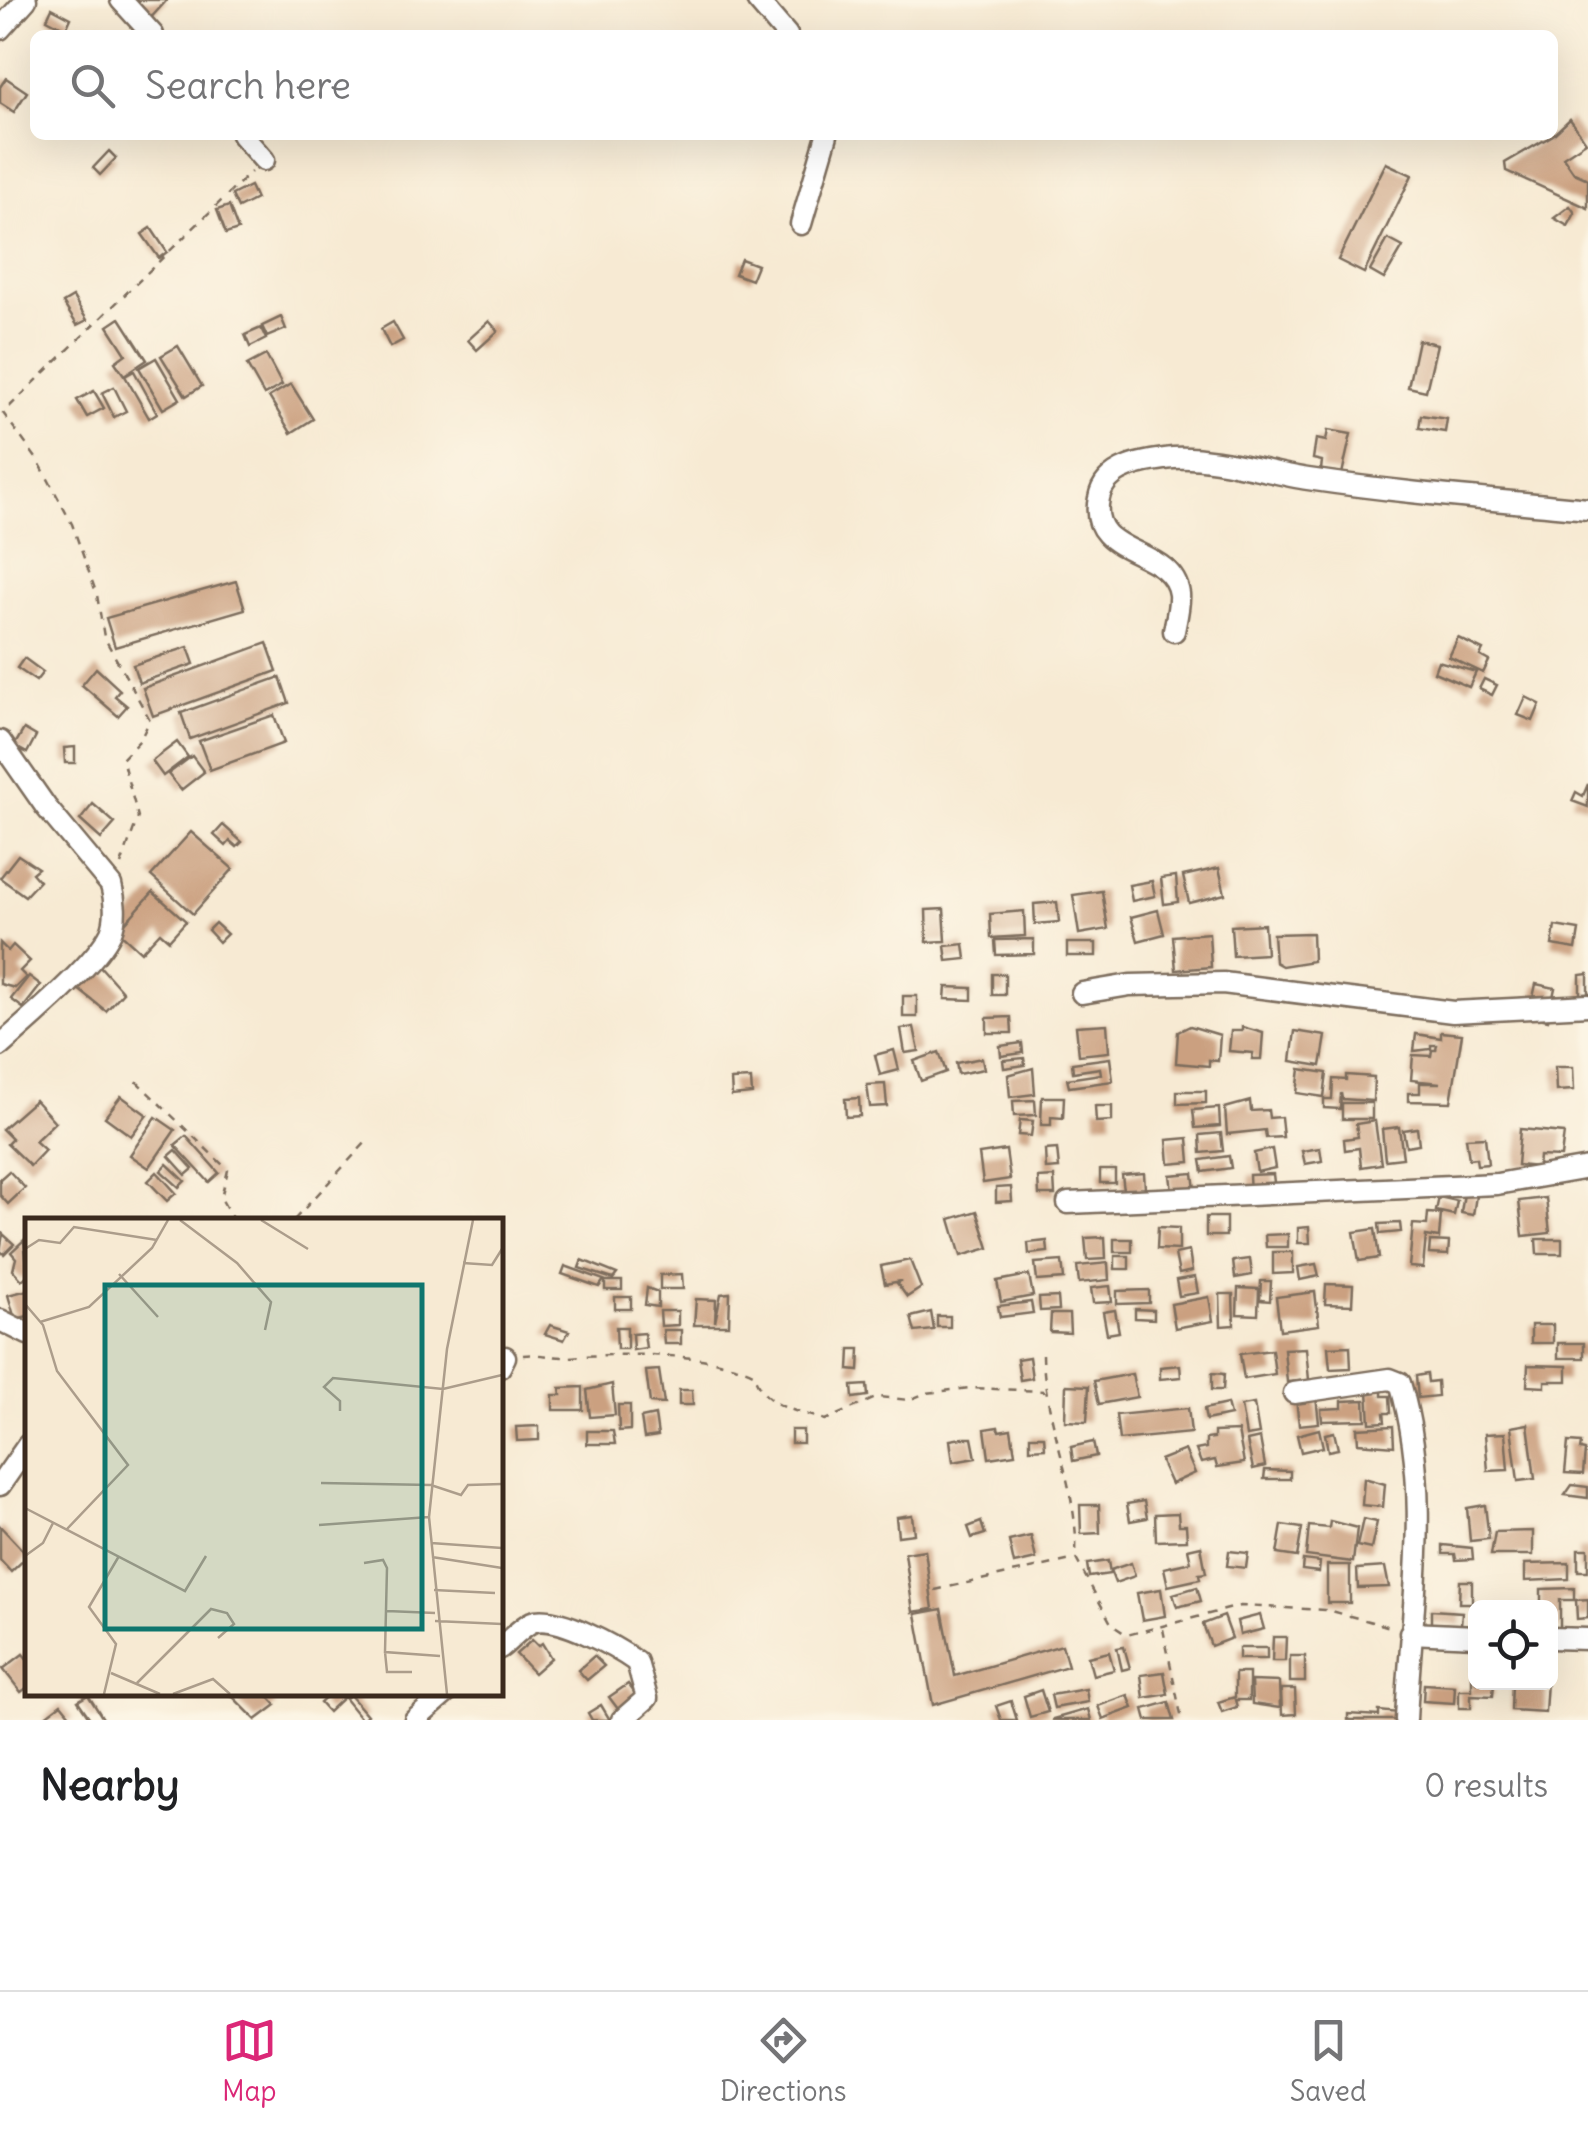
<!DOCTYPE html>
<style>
:root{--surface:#fff;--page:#f6f6f6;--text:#202124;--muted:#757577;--line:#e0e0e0;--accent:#db2777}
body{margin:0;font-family:Delius,sans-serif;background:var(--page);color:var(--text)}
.controls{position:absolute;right:30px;bottom:30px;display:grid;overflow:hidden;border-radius:15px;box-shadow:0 10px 40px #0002}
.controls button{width:90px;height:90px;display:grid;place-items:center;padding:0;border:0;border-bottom:2px solid var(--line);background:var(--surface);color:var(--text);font:50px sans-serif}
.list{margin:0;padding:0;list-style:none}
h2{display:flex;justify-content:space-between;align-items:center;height:130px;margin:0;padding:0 40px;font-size:42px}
h2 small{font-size:32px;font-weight:400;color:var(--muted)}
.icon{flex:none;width:55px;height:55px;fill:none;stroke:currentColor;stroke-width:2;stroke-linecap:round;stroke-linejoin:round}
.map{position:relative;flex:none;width:1588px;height:1720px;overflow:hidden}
.search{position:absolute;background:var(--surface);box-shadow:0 10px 40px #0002;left:30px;right:30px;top:30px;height:110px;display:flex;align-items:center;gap:25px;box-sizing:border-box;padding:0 35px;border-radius:15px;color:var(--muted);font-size:38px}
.sheet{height:270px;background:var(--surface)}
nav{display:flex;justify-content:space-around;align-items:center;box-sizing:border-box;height:140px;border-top:2px solid var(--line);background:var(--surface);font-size:28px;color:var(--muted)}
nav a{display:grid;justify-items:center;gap:5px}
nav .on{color:var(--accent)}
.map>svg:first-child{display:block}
</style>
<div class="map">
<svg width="1588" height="1720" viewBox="0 0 1588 1720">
<rect width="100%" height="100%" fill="#fcf5e5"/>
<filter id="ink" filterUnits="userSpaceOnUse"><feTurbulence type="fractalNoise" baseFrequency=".01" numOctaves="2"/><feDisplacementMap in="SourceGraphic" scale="20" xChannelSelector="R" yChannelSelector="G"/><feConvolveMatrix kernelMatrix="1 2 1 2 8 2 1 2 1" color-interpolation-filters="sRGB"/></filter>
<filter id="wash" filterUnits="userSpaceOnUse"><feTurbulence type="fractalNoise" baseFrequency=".0048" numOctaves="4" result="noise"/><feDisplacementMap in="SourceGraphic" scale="40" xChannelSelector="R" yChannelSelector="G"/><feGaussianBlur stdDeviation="2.25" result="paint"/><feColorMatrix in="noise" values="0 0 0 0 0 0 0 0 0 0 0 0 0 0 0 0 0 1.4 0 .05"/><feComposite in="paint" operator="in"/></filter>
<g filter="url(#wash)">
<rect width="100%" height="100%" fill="#f7ead3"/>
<g id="blocks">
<!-- building -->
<g fill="#cba080">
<polygon points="131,0 167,0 147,22"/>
<polygon points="52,8 71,18 66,29 47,19"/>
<polygon points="6,78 27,92 14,112 0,103 0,87"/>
<polygon points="1570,119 1586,142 1563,157 1574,173 1588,179 1588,208 1506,171 1505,163 1553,135"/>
<polygon points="109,151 116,158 100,175 93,168"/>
<polygon points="1386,163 1412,175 1364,273 1338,260"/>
<polygon points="250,186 256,199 238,208 232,195"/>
<polygon points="229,206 238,230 226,234 217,210"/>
<polygon points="1570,206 1575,213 1568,226 1554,218"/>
<polygon points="151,228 167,252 159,258 142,234"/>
<polygon points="1388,239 1403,247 1384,279 1370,271"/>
<polygon points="741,259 757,265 751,280 735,274"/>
<polygon points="73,297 87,320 77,325 63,303"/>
<polygon points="281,317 286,329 267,337 262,326"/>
<polygon points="120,318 147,360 124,375 115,362 126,354 108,326"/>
<polygon points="489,321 498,331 477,350 468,340"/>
<polygon points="393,322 403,340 390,347 381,329"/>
<polygon points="261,328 266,339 250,347 245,335"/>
<polygon points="1418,340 1437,344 1426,391 1408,387"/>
<polygon points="178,346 202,386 186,396 161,356"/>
<polygon points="266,355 282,385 264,395 247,365"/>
<polygon points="156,358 180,399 163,409 139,368"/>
<polygon points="134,371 157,413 149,418 125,376"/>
<polygon points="291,384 313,419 291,433 269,397"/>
<polygon points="114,387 126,411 114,417 102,393"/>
<polygon points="94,391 104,408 87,417 77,400"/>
<polygon points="1421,415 1447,419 1445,432 1419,428"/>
<polygon points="1328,430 1351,434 1342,474 1321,470 1322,461 1313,459 1316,439 1326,441"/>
<polygon points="236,581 245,609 115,647 106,618"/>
<polygon points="1458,638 1483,650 1480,656 1489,661 1483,673 1449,657"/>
<polygon points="267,643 277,671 153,716 143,688"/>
<polygon points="188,647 194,664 139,683 133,665"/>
<polygon points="24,658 43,672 36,681 17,668"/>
<polygon points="1438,661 1476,672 1469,687 1434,672"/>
<polygon points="96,668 120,690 115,696 127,706 118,716 82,685"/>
<polygon points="280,677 289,703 190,739 181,713"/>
<polygon points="1484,679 1497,685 1492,695 1479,689"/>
<polygon points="1526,697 1540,704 1533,721 1518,715"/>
<polygon points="274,715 284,743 210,770 199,741"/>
<polygon points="24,729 36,736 27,753 14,746"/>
<polygon points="177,742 188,757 163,776 152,761"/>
<polygon points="75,747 75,763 65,763 64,748"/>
<polygon points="192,756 204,772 181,790 168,774"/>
<polygon points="1588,784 1588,807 1572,801 1576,792 1583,796"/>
<polygon points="93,804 115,823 101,839 80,820"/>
<polygon points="223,825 242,842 237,847 230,841 226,846 214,835"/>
<polygon points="191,832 233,869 193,914 151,876"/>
<polygon points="18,855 38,868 32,873 39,881 25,896 0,878"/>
<polygon points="1219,868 1225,894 1189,903 1183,876"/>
<polygon points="1176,876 1178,902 1164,904 1161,878"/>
<polygon points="1152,881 1155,896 1132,901 1129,885"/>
<polygon points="1102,891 1108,929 1079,934 1073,895"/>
<polygon points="153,892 186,921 169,940 160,932 141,952 118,931"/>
<polygon points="1057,902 1059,922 1035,924 1034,904"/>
<polygon points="944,909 946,941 927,942 926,910"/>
<polygon points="1158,910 1164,934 1138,941 1131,917"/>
<polygon points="1024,911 1025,936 991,938 990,914"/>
<polygon points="215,923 227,934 219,942 208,930"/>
<polygon points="1264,924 1266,954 1233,956 1231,926"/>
<polygon points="1555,926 1579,930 1576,949 1552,945"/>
<polygon points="1209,933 1211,967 1176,970 1173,936"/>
<polygon points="1312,933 1313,961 1282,966 1275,962 1273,934"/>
<polygon points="1034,939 1034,954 996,955 995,940"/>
<polygon points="0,943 8,951 13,945 30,961 20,971 26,977 15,988 0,984"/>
<rect x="1067" y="943" width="29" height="13"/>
<polygon points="964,944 966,959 947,961 945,946"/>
<polygon points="98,964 123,992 106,1011 73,985"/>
<rect x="992" y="974" width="13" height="21"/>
<polygon points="1588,974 1588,1013 1580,1013 1580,975"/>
<polygon points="29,976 41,985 23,1008 11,999"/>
<polygon points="1536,984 1555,988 1548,1020 1529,1016"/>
<polygon points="946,987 972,988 972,1000 945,999"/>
<rect x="903" y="996" width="14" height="21"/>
<polygon points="1011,1017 1012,1033 987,1033 987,1018"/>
<polygon points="1107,1024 1109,1052 1079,1055 1076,1026"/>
<polygon points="1190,1026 1220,1035 1218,1061 1209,1060 1209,1066 1176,1063 1178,1032"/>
<polygon points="914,1027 919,1051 905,1053 901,1029"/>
<polygon points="1242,1027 1263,1033 1261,1059 1252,1059 1253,1053 1229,1051 1231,1031 1242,1031"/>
<polygon points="1295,1031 1326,1036 1321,1066 1291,1061"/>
<polygon points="1441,1032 1462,1034 1451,1102 1408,1101 1408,1093 1420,1093 1420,1083 1440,1083 1411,1080 1413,1055 1431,1056 1432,1050 1436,1050 1437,1045 1431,1045 1431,1049 1414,1051 1416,1034 1441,1038"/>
<polygon points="1022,1043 1023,1053 1001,1056 1000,1046"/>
<polygon points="894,1050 899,1070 880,1075 875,1055"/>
<polygon points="939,1052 946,1072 921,1081 914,1061"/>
<polygon points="982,1058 984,1069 958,1074 956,1063"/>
<polygon points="1024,1058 1025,1065 1004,1068 1003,1060"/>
<polygon points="1110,1058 1113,1081 1069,1087 1067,1079 1101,1074 1100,1068 1073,1072 1072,1063"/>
<polygon points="1555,1067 1573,1067 1574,1090 1556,1091"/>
<polygon points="1033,1068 1035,1094 1010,1097 1008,1075"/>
<polygon points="1300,1069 1327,1073 1324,1097 1297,1093"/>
<polygon points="1346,1075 1374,1077 1373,1101 1342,1099 1341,1093 1340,1109 1324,1108 1324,1099 1332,1099 1333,1079 1346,1080"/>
<polygon points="751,1079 752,1094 732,1096 731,1080"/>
<polygon points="885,1084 887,1106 870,1107 867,1085"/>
<polygon points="1177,1091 1206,1091 1206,1103 1177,1104"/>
<polygon points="121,1096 147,1115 131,1136 105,1117"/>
<polygon points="1042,1097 1064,1097 1063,1118 1051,1117 1051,1125 1041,1125"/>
<polygon points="859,1098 860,1116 846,1117 845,1099"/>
<polygon points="35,1100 55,1122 35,1141 45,1150 30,1166 7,1144 12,1139 2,1129"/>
<polygon points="1035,1100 1036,1115 1014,1116 1013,1101"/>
<polygon points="1250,1101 1251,1111 1268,1110 1269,1118 1281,1117 1283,1137 1266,1138 1265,1130 1227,1134 1225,1108"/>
<rect x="1342" y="1103" width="30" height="16"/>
<polygon points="1095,1106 1112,1106 1112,1121 1096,1122"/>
<polygon points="1219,1108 1220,1126 1195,1128 1193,1110"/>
<polygon points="156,1117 175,1130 149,1168 130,1155"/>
<polygon points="1020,1120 1033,1121 1031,1136 1018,1135"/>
<polygon points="1375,1121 1381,1164 1361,1167 1359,1148 1345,1150 1344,1139 1358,1137 1356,1124"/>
<polygon points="1399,1127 1403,1158 1385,1160 1382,1129"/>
<polygon points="1417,1128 1419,1144 1406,1146 1403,1130"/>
<polygon points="1520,1129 1564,1133 1561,1157 1539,1156 1538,1167 1517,1165"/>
<polygon points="1221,1133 1223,1151 1201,1153 1200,1135"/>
<polygon points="186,1136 219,1173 209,1182 175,1145"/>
<polygon points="1485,1137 1488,1164 1477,1165 1476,1158 1469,1159 1466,1138"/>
<polygon points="1188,1138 1190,1162 1169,1164 1167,1140"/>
<polygon points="1320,1148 1322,1161 1305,1164 1302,1151"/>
<polygon points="1057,1149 1059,1168 1046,1169 1045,1150"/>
<polygon points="1272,1149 1275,1168 1257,1172 1254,1153"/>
<polygon points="176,1150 193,1169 186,1175 169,1156"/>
<polygon points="1006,1150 1010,1179 983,1183 979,1154"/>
<polygon points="1229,1156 1231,1168 1203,1172 1201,1160"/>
<polygon points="167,1164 185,1181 179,1187 161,1171"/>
<rect x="1100" y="1170" width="15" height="13"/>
<polygon points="9,1171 25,1188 8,1204 0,1195 0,1179"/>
<polygon points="157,1172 176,1193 167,1201 148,1181"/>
<polygon points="1144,1173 1145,1189 1124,1191 1122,1175"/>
<polygon points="1193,1173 1195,1190 1172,1191 1170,1175"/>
<polygon points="1273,1174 1275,1191 1250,1193 1249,1175"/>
<polygon points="1054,1177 1055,1195 1039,1195 1038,1178"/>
<polygon points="1011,1187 1012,1201 996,1202 996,1188"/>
<polygon points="1465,1187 1477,1189 1473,1215 1461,1213"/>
<polygon points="1439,1197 1457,1201 1454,1215 1436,1211"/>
<polygon points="1546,1198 1550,1233 1523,1236 1519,1201"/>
<polygon points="977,1211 989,1248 961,1256 950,1219"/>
<polygon points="1428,1213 1441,1214 1439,1238 1426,1236 1423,1268 1409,1267 1413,1224 1427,1225"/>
<rect x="1206" y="1217" width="20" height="19"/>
<polygon points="1400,1223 1401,1232 1380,1234 1379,1224"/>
<polygon points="1158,1227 1179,1228 1179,1250 1157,1249"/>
<polygon points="1309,1227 1310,1243 1298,1243 1298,1228"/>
<polygon points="1375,1229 1379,1258 1359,1261 1354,1232"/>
<polygon points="3,1234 14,1244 4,1254 0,1251"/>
<polygon points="1288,1234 1288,1247 1266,1247 1265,1235"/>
<polygon points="1105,1237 1106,1259 1087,1260 1085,1238"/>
<rect x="1114" y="1239" width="18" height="13"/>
<polygon points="1536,1239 1562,1239 1562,1254 1537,1254"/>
<polygon points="24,1240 28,1275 22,1280 13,1270 16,1258 11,1252"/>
<polygon points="1047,1241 1048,1252 1029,1254 1028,1243"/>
<polygon points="1430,1241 1449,1242 1448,1255 1429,1254"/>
<polygon points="1189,1251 1192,1271 1179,1274 1175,1254"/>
<polygon points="1273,1252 1293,1252 1293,1273 1273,1274"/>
<rect x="1115" y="1256" width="14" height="13"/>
<polygon points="1250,1259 1252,1275 1235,1278 1233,1261"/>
<polygon points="582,1260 617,1274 613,1279 579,1268"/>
<polygon points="910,1260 921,1288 907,1297 897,1283 901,1281 885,1284 881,1266"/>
<polygon points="1062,1261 1064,1279 1037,1281 1035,1263"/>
<polygon points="1108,1263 1109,1280 1079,1283 1077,1266"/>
<polygon points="1316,1264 1319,1276 1300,1280 1298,1267"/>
<polygon points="565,1266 604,1280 599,1287 562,1274"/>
<polygon points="682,1274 683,1289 660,1289 660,1275"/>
<polygon points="1029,1275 1033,1296 1001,1302 997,1281"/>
<polygon points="1195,1277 1198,1293 1179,1296 1176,1280"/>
<rect x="605" y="1281" width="17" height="9"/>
<polygon points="1261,1281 1271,1281 1270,1301 1260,1300"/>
<polygon points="1326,1284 1353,1285 1352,1305 1325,1304"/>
<polygon points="1110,1286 1112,1302 1093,1303 1091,1288"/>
<polygon points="647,1288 658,1292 658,1307 645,1305"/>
<polygon points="1238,1288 1259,1289 1258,1315 1237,1314"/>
<polygon points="28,1290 28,1316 15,1319 8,1295"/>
<polygon points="1149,1290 1149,1303 1117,1304 1117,1291"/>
<polygon points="1315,1292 1319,1325 1280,1330 1276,1297"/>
<polygon points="730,1293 729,1325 694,1325 696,1299 716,1300 715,1322 721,1294"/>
<polygon points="1220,1294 1233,1294 1234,1325 1221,1326"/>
<rect x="615" y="1297" width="16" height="12"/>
<polygon points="1058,1297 1059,1310 1040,1311 1039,1298"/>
<polygon points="1209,1297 1213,1321 1175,1328 1171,1304"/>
<polygon points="1031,1302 1033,1313 1000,1317 998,1306"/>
<polygon points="1135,1309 1154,1310 1154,1319 1135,1318"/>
<polygon points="1115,1310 1119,1332 1107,1334 1103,1312"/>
<polygon points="660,1311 678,1311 678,1325 661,1326"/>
<polygon points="931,1312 934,1330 915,1332 911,1317"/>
<polygon points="1051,1314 1069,1314 1070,1333 1050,1332"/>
<rect x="937" y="1316" width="13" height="11"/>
<polygon points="550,1325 569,1331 564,1340 545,1334"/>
<rect x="1531" y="1325" width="22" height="18"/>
<polygon points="616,1327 627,1327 627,1349 617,1349"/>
<polygon points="663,1330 681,1330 681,1344 664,1344"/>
<polygon points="644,1333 646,1348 633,1350 632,1334"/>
<rect x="1558" y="1343" width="26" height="15"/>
<polygon points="1350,1346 1351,1368 1330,1369 1328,1347"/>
<polygon points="1306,1348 1309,1380 1287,1382 1284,1349"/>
<polygon points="850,1349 860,1349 859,1371 849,1370"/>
<polygon points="1272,1350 1275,1374 1244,1379 1240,1354"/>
<polygon points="1029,1357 1032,1378 1020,1380 1017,1359"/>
<polygon points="1180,1365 1181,1377 1160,1379 1160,1367"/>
<polygon points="1528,1365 1567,1366 1567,1381 1545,1381 1545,1387 1527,1386"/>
<polygon points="659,1370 664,1404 650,1403 646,1371"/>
<polygon points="1212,1373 1224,1374 1223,1390 1212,1390"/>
<polygon points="1132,1374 1137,1397 1099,1404 1094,1381"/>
<polygon points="1427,1374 1428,1382 1437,1381 1438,1396 1418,1398 1416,1376"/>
<polygon points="612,1384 615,1415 590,1417 587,1390"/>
<polygon points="867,1385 868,1396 853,1398 852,1386"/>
<polygon points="1066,1385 1089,1386 1087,1422 1065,1421"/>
<polygon points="583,1387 583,1410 553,1410 553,1395 561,1395 560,1388"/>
<polygon points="679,1390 692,1390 693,1405 679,1405"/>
<polygon points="1382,1390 1382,1396 1390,1396 1391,1413 1384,1413 1385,1422 1370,1423 1368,1391"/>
<polygon points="1316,1397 1319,1423 1299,1425 1296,1399"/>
<polygon points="1365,1400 1366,1420 1322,1421 1321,1409 1342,1408 1342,1401"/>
<polygon points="1227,1404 1230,1415 1206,1420 1204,1409"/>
<polygon points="1254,1404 1259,1434 1246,1436 1241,1406"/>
<polygon points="618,1405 630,1405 630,1430 619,1431"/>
<polygon points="1188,1408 1191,1433 1119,1440 1116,1415"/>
<polygon points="655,1415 658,1436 644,1438 641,1418"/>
<polygon points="1528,1424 1535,1479 1518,1481 1511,1427"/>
<polygon points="539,1426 539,1440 517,1441 516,1427"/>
<polygon points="1393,1426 1394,1446 1358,1443 1357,1428"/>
<polygon points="998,1427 999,1431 1011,1429 1015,1454 989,1458 985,1429"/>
<polygon points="1319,1429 1323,1447 1301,1452 1297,1435"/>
<rect x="791" y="1430" width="12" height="13"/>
<polygon points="587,1431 613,1431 615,1444 587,1444"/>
<polygon points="1238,1431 1244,1463 1217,1467 1215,1460 1201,1463 1196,1450 1206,1448 1206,1439 1214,1438 1214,1432"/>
<polygon points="1334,1432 1338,1449 1328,1451 1325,1434"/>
<polygon points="1505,1433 1508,1470 1488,1471 1485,1434"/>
<polygon points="1030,1436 1044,1436 1045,1448 1030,1449"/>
<polygon points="962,1438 972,1438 976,1458 953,1462 950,1440"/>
<polygon points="1260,1438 1265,1466 1253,1469 1247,1441"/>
<polygon points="1093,1442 1096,1456 1073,1461 1071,1447"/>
<polygon points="1568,1442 1581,1443 1580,1450 1585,1451 1583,1474 1565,1473"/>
<polygon points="1185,1450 1195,1473 1171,1484 1160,1460"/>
<polygon points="1265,1470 1290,1471 1290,1479 1264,1479"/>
<polygon points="1364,1478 1385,1484 1383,1507 1362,1505"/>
<polygon points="1572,1485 1588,1487 1588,1498 1565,1495"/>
<polygon points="1144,1501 1147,1518 1130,1521 1127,1504"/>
<polygon points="1080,1505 1099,1505 1100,1533 1081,1534"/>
<polygon points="1485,1505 1489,1539 1470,1541 1467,1508"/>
<polygon points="1178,1513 1179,1525 1186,1525 1187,1540 1156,1541 1155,1514"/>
<polygon points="912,1515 914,1534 898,1536 896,1517"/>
<polygon points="1363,1519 1377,1522 1371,1549 1357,1546"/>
<polygon points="1330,1521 1357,1528 1353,1562 1306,1556 1309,1526 1329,1528"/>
<polygon points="981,1522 985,1534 972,1538 968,1527"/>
<polygon points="1282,1525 1302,1528 1297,1557 1277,1554"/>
<polygon points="0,1526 28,1556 11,1572 0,1560"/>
<polygon points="1533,1531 1533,1555 1491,1555 1495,1532"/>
<polygon points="1031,1536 1036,1559 1014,1564 1009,1541"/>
<polygon points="1443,1545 1472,1548 1473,1559 1456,1560 1455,1554 1443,1554"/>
<polygon points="1201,1546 1206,1573 1199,1574 1200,1579 1168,1586 1164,1568 1191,1562 1188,1549"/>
<rect x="1578" y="1549" width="10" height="22"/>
<polygon points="925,1550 933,1609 913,1612 905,1553"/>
<polygon points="1229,1551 1248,1553 1246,1568 1227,1566"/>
<polygon points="1303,1560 1320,1562 1319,1572 1302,1570"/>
<polygon points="1108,1561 1110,1574 1089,1577 1087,1564"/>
<polygon points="1131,1563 1135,1576 1115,1583 1110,1570"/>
<polygon points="1569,1563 1569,1579 1525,1581 1525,1564"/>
<rect x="1327" y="1565" width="23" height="38"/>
<polygon points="1385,1567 1389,1587 1358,1588 1357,1569"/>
<polygon points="1460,1581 1472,1581 1472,1603 1459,1603"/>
<polygon points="1197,1587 1201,1601 1177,1607 1173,1594"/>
<polygon points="1574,1588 1574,1600 1560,1600 1560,1629 1550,1629 1550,1608 1541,1608 1541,1589"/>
<polygon points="1161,1589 1165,1616 1142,1620 1137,1593"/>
<polygon points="1588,1599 1588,1618 1577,1619 1576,1600"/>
<polygon points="942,1609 955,1676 1062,1645 1068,1666 933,1705 916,1614"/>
<polygon points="1431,1610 1462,1612 1461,1625 1431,1623"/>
<polygon points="1260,1615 1264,1629 1240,1635 1237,1621"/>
<polygon points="1224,1616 1232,1638 1211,1646 1203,1624"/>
<polygon points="1273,1637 1286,1637 1285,1661 1272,1661"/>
<polygon points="532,1640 538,1646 542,1643 551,1658 534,1673 516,1654"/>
<polygon points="1124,1647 1130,1668 1122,1670 1117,1648"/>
<rect x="1239" y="1648" width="28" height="11"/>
<polygon points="1109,1652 1114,1670 1093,1675 1088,1657"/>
<polygon points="23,1654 28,1660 28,1687 21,1692 3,1669"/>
<polygon points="594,1656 604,1666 587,1680 578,1670"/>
<rect x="1290" y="1656" width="15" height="26"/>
<polygon points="1472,1666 1476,1682 1494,1682 1493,1696 1471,1695 1471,1708 1459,1708 1459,1690 1472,1690"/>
<polygon points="1164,1672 1168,1694 1144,1698 1141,1675"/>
<polygon points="1235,1673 1249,1673 1249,1700 1235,1700 1237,1707 1222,1712 1218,1702 1235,1697"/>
<polygon points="1251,1681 1279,1682 1280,1708 1252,1704"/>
<polygon points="1512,1682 1547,1682 1545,1712 1511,1710"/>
<polygon points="628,1684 640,1700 621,1713 609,1697"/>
<polygon points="1424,1684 1455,1686 1454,1703 1423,1701"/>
<polygon points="1086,1689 1088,1702 1054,1708 1051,1695"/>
<polygon points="1281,1689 1295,1689 1296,1714 1282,1715"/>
<polygon points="1041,1690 1048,1712 1030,1717 1024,1696"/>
<polygon points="228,1692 264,1692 276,1705 256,1720"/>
<polygon points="332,1692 349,1692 328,1712 320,1703"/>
<polygon points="88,1695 104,1720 91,1720 78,1701"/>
<polygon points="350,1695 367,1715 362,1720 345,1699"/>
<polygon points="1128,1695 1133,1708 1103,1719 1098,1706"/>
<polygon points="1011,1701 1017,1720 1001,1720 996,1706"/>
<polygon points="1169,1702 1174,1720 1147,1720 1144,1709"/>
<polygon points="61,1704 74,1720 46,1720 44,1717"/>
<polygon points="601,1705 610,1720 592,1720 588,1713"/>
<polygon points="1088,1709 1091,1720 1053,1720 1053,1719"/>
<polygon points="1379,1711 1400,1713 1399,1720 1348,1720 1348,1714 1379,1716"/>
</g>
</g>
</g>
<g filter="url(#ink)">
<use href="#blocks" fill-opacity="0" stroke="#7d6d5d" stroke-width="2.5"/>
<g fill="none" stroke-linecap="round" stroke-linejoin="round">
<defs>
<g id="minor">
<polyline points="121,0 153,35"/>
<polyline points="757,0 787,35"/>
<polyline points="0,29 26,0"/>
<polyline points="242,135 264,160"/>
<polyline points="801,224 827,135"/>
<path d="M 1174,631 C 1176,620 1180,605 1179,594 C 1172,544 1086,559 1099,498 C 1105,466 1145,461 1173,458 C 1211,455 1269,473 1308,479 C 1401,493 1495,500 1588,509"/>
<path d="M 0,741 L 46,807 L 111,885 C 115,899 117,918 111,932 C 96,964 28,1021 0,1046"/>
<polyline points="1082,993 1130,985 1223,983 1453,1012 1588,1005"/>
<polyline points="1068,1203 1497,1184 1588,1168"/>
<polyline points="0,1320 28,1334"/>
<polyline points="500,1367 505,1357"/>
<path d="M 1294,1393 L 1390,1379 L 1400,1383 C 1433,1493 1411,1608 1406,1720"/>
<polyline points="0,1485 28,1445"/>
<polyline points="1410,1633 1476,1636"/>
<polyline points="1550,1638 1588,1639"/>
<path d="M 500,1648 C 509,1641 521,1627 532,1622 C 556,1613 617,1648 637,1662 L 647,1698 L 622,1720"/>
<polyline points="415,1720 447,1692"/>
</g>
</defs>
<!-- minor casing -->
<use href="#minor" stroke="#7d6d5d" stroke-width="25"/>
<!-- path -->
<g stroke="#7d6d5d" stroke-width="2.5" stroke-dasharray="8 8" stroke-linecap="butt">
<polyline points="121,865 138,817 122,759 140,740 150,720 104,637 97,595 72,524 39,462 3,413 251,172"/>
<polyline points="136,1081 228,1170 221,1198 233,1220"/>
<polyline points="294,1220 367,1141"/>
<path d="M 1043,1354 C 1044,1424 1079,1486 1076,1557"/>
<path d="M 523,1355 C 539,1353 554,1358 570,1357 C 618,1353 710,1352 753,1373 C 764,1408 793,1409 825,1420 L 878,1397 L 909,1400 L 926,1393 L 970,1388 L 1044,1391"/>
<polyline points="935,1590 1076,1559 1112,1625 1127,1635 1240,1606 1328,1610 1394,1628"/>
<polyline points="1163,1629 1182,1720"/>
</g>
<!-- minor -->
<use href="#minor" stroke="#fff" stroke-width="20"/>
</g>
</g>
<!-- overview -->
<g transform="translate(25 1218)">
<rect width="478" height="478" fill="#f7ead3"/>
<path fill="none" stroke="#ac9d8b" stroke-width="2.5" d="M 155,2 L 212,45 L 246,84 L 240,112M 236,2 L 283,31M 0,31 L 14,22 L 35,25 L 49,9 L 132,22M 438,45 L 467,47 L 477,31M 94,56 L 133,99M 0,86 L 18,107 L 32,153 L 103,247 L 42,311M 15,104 L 64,89 L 127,30 L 143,2M 315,193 L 315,183 L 299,169 L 308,160 L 418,171 L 477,157M 296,265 L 406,267 L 436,277 L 443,267 L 477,266M 0,290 L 160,373 L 181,338M 294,307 L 404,299M 406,325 L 477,330M 0,338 L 18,325 L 28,305M 407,339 L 477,350M 339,345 L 358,342 L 362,350 L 360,434 L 415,438M 409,372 L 470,375M 362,393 L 410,395M 410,403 L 477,406M 360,434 L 362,454 L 387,454M 86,455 L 135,476M 112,465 L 186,391 L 202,395 L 209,406 L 193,420M 79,476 L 91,426 L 64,389 L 94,338M 148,476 L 188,461 L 205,476M 422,476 L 404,299 L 422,131 L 448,2"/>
<path fill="#0f766e" fill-opacity="0.15" stroke="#0f766e" stroke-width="5" d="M 80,67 L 397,67 L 397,411 L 80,411 Z"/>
<rect width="478" height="478" fill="none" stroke="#3b2a1e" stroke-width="5"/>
</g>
</svg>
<div class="controls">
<button><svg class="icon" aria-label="locate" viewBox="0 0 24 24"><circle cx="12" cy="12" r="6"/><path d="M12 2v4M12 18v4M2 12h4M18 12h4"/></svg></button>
</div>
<div class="search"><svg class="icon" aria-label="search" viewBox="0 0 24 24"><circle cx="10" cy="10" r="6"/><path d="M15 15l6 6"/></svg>Search here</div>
</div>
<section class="sheet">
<h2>Nearby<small>0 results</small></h2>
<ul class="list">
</ul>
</section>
<nav>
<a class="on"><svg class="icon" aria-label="map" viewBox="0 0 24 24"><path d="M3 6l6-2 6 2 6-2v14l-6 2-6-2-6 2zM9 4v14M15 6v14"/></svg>Map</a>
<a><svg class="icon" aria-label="directions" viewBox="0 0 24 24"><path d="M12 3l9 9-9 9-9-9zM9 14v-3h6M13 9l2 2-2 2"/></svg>Directions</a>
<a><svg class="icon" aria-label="saved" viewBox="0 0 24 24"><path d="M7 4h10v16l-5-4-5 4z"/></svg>Saved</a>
</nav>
